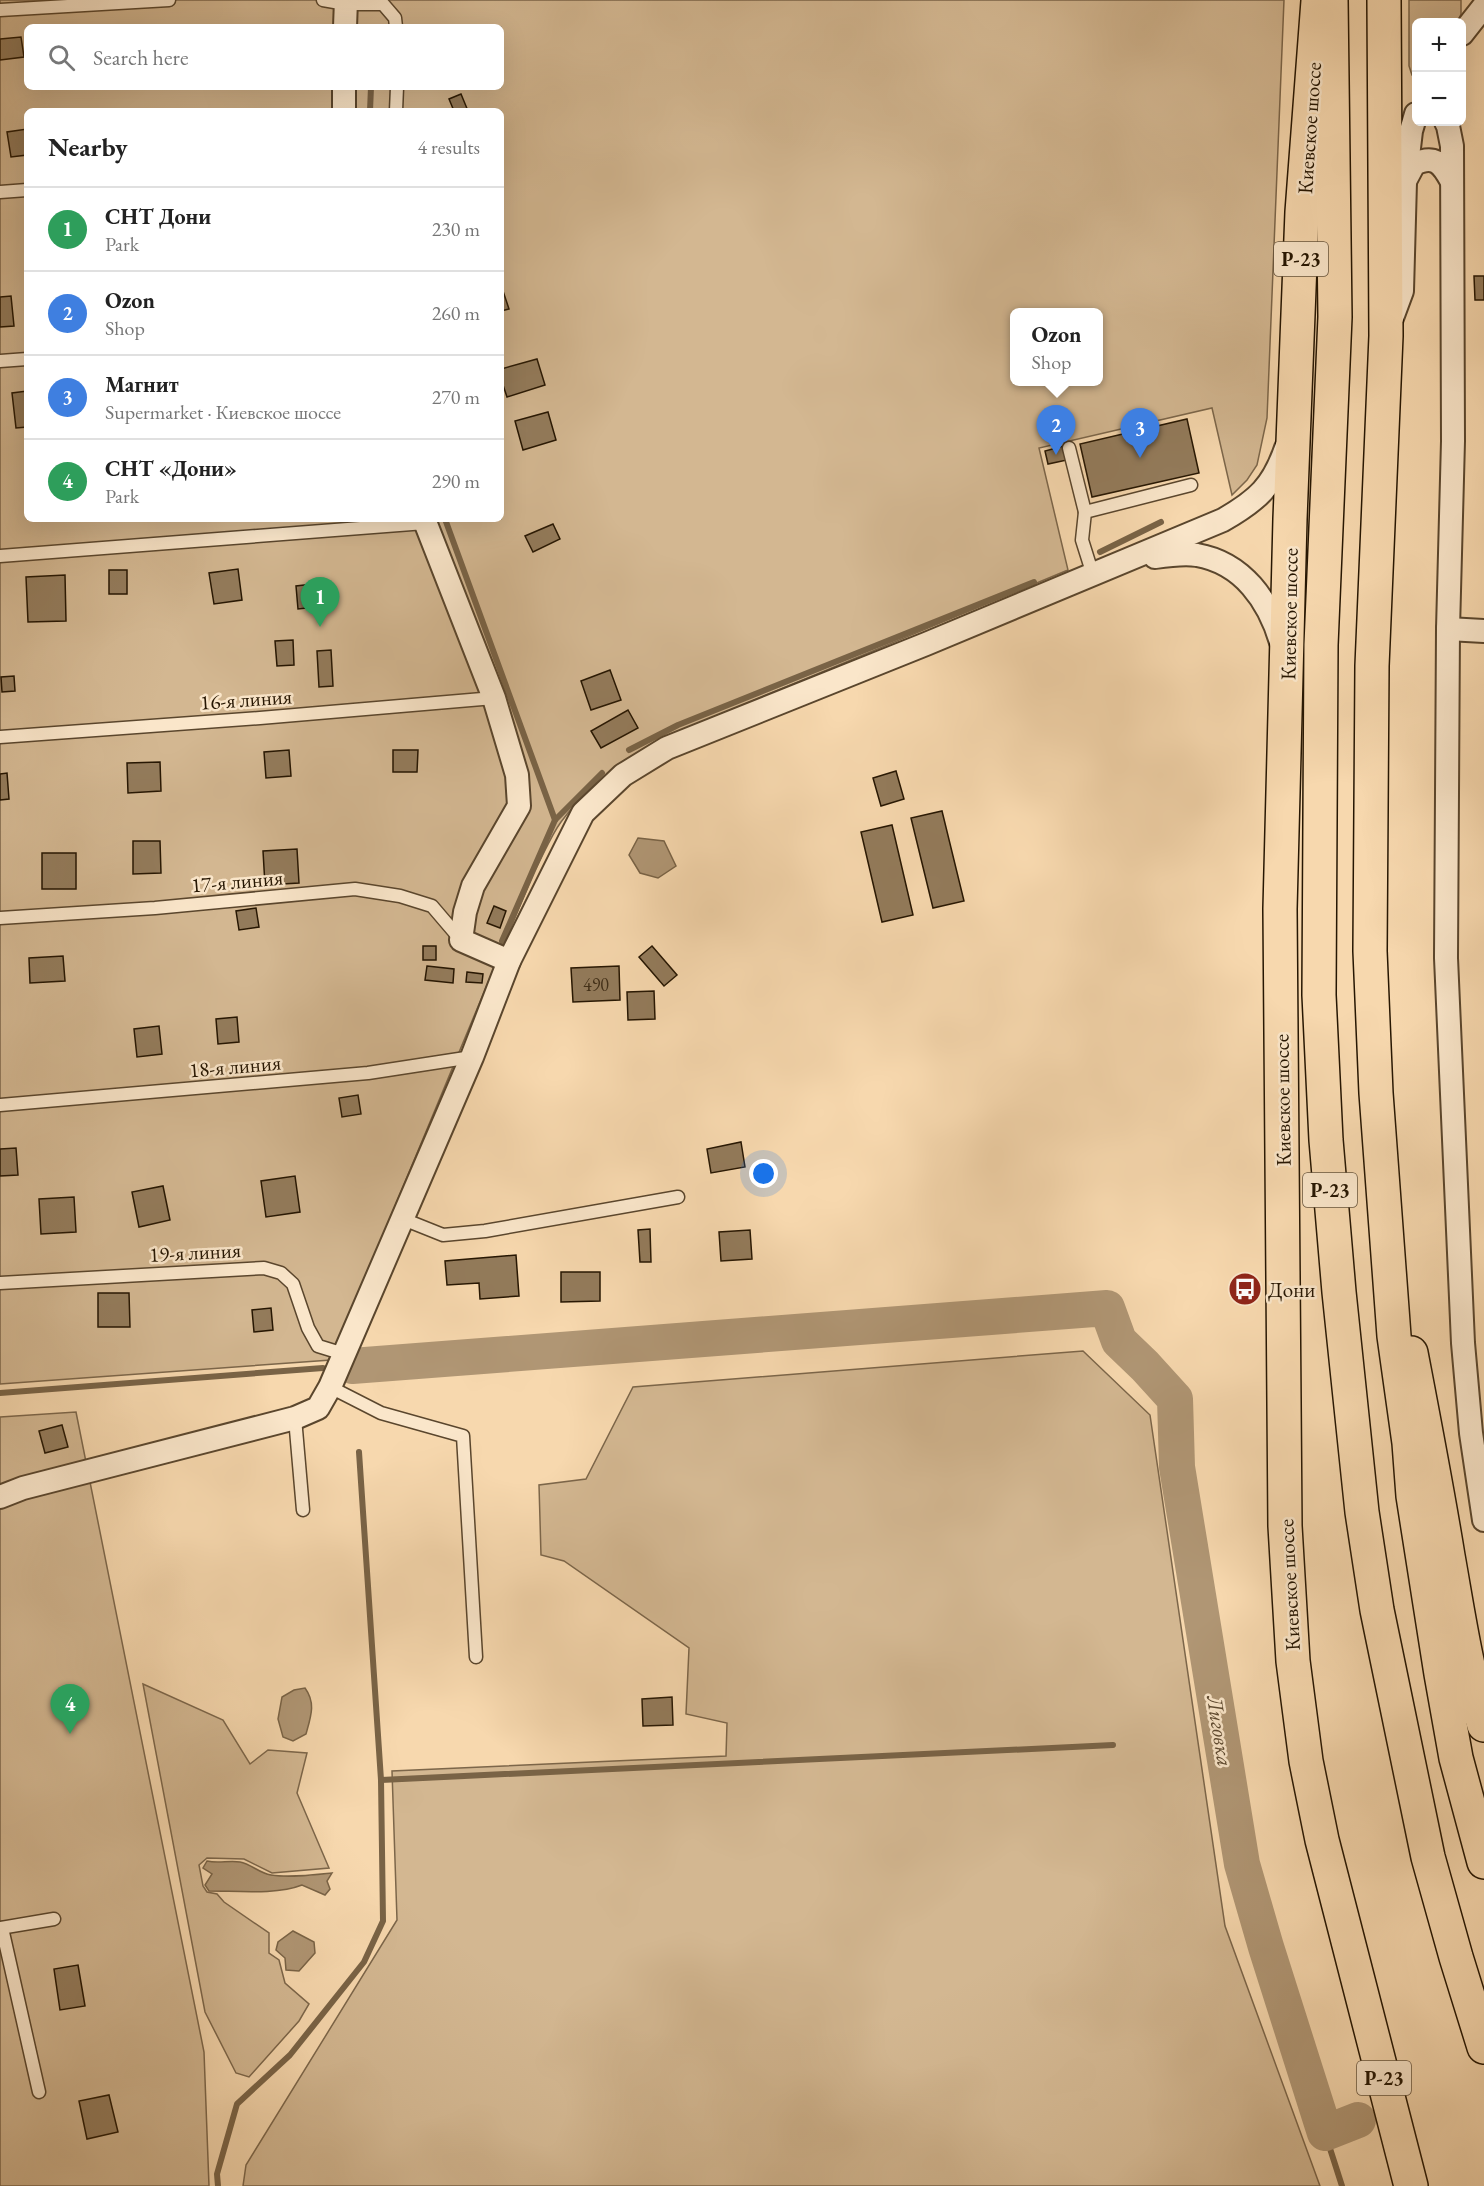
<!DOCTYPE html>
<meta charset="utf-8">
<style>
:root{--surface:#fff;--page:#f2f2f2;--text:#222;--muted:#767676;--line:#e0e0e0;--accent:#d93025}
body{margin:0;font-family:"EB Garamond",serif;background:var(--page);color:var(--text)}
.controls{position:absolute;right:18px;top:18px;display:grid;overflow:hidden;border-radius:9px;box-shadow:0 6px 24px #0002}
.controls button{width:54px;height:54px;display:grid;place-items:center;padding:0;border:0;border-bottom:2px solid var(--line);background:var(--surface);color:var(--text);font:30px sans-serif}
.you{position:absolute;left:764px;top:1174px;width:21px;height:21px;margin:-15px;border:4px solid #fff;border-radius:50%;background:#1a73e8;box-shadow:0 0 0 9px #1a73e833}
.badge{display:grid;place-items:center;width:39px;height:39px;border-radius:50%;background:var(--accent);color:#fff;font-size:20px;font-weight:700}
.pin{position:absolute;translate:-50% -50px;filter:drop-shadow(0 2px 3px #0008)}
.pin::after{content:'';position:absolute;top:32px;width:21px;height:18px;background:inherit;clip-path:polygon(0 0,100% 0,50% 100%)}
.popup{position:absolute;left:1010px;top:308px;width:93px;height:78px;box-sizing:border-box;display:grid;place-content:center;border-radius:9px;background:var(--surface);filter:drop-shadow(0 2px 4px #0005);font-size:20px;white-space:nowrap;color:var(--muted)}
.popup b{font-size:22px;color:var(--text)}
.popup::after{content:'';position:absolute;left:50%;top:100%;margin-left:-12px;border:12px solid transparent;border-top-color:var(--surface)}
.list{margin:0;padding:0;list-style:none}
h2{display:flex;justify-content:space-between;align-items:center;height:78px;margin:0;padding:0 24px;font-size:26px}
h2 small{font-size:20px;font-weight:400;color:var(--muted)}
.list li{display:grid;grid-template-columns:39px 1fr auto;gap:18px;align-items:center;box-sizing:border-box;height:84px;padding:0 24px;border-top:2px solid var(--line)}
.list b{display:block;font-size:22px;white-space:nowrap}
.list p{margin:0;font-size:20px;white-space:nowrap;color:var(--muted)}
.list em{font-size:20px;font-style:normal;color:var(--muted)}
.icon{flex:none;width:33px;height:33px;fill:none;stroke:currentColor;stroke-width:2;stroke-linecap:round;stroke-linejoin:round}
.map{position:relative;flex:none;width:1484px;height:2186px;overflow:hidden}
.search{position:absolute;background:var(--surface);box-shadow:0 6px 24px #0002;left:24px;top:24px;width:480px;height:66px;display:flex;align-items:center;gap:15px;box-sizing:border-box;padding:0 21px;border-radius:9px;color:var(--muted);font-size:22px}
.panel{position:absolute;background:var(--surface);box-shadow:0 6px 24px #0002;left:24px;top:108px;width:480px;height:414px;border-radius:9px}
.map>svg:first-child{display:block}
</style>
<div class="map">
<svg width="1484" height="2186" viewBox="0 0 1484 2186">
<rect width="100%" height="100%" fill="#f7d8ae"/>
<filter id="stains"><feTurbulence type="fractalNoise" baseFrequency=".00333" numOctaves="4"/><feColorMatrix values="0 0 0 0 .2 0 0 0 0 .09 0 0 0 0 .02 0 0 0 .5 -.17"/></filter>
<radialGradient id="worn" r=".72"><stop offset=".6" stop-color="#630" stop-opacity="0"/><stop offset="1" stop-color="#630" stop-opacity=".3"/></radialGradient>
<!-- green -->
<g fill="#d3b791" stroke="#7c664a" stroke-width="1.5" fill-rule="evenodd">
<path d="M 0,0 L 1284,0 L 1267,418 L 1257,465 L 1247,480 L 1232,495 L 1212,408 L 1039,448 L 1068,570 L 670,735 C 627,756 589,784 561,822 C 550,837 543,856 534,872 L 331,1360 L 0,1384 ZM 27,27 L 501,27 L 501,87 L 27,87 ZM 27,111 L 501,111 L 501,519 L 27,519 ZM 1014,312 L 1098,312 L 1098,382 L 1014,382 Z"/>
<polygon points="1409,0 1461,0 1461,14 1458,22 1416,22 1416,76 1412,75 1409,66"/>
<polygon points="1083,1351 1150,1415 1225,1926 1320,2186 243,2186 246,2165 397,1920 392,1771 726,1756 727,1723 686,1714 689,1648 564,1561 541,1555 539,1485 586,1479 633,1387"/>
<polygon points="76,1412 204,2052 209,2186 0,2186 0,1417"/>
<polygon points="143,1684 223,1720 250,1764 268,1750 307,1753 297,1793 329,1868 272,1873 244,1859 207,1858 199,1865 203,1886 207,1892 217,1894 224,1902 269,1933 269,1953 279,1960 285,1983 309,2004 299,2021 249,2077 236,2073 205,2012"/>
</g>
<!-- water -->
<g fill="#b09674" stroke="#796346" stroke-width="1.5">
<polygon points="638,838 664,841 676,866 658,878 640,873 629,855"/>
<path d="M 305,1688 C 316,1703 311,1716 306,1734 L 293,1741 L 283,1737 L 278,1719 L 282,1697 L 294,1690 Z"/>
<path d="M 207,1861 C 219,1864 228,1860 240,1862 C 251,1864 259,1873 271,1875 C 290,1878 313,1875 332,1873 L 327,1881 L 330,1889 L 325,1895 L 302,1885 C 277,1895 237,1891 209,1891 L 205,1885 L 212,1874 L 203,1868 Z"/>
<polygon points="293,1931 314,1942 315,1953 299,1971 286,1970 285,1958 276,1950 278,1942"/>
</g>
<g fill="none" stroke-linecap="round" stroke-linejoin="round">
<!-- stream -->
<g stroke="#796346" stroke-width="6">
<polyline points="370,111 371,87"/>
<polyline points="445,519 555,820"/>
<polyline points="1100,552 1161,522"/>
<polyline points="629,750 678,725 1034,582"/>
<polyline points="502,941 555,820 602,773"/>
<polyline points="0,1393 323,1368"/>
<polyline points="381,1780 1113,1745"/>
<polyline points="1325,2133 1342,2186"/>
<polyline points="218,2186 217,2174 237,2104 290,2055 364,1962 383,1921 381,1780 359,1452"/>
</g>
<!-- river -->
<polyline stroke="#b09674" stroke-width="36" points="352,1366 1107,1308 1119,1341 1145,1366 1175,1399 1177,1467 1242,1864 1266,1947 1325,2133 1358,2120"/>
</g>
<!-- building -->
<g fill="#937b5b" stroke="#261602" stroke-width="1.5">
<polygon points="21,37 24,57 0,60 0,39"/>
<polygon points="461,94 468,111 454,111 449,99"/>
<polygon points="27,129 27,155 11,157 7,132"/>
<polygon points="1474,276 1484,276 1484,300 1475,300"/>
<polygon points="501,291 503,291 509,309 501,311"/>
<polygon points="11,296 14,326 0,327 0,297"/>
<polygon points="537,359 545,385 507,397 501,379 501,369"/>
<polygon points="27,391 27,427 16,428 12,393"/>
<polygon points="548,412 556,440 523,450 515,421"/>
<polygon points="1187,419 1199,473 1092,497 1080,444"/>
<polygon points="1064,446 1067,460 1048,464 1045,451"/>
<polygon points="553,524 560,539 533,552 525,536"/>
<polygon points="238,569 242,600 214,604 209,573"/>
<rect x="109" y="570" width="18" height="24"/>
<polygon points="65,575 66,621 28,622 26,577"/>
<polygon points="313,584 315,607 298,609 296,586"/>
<polygon points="293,640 294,665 277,666 275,641"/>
<polygon points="331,650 333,686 319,687 317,651"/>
<polygon points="610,670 621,700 591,710 581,681"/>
<polygon points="14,676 15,691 2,692 1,677"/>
<polygon points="628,710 638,728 601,748 591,731"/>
<polygon points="289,750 291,776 266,778 264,752"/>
<polygon points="393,750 418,750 417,772 393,772"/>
<polygon points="160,762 161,791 128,793 127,763"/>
<polygon points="896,771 904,799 881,806 873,778"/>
<polygon points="7,773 9,799 0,800 0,774"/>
<polygon points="942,811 964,901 933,908 911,818"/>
<polygon points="892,825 913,915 882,922 861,832"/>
<polygon points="133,841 160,841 161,873 133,874"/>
<polygon points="297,849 299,883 265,885 263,851"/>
<rect x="42" y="853" width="34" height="36"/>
<polygon points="494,906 506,911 500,928 487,923"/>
<polygon points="256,908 259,927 239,930 236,911"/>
<rect x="423" y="946" width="13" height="14"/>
<polygon points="652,946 677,975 664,986 639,957"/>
<polygon points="63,956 65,981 30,983 29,958"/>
<polygon points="427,966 454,969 453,983 425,980"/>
<polygon points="619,966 620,1000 573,1002 571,968"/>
<polygon points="467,972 483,974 482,983 466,982"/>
<polygon points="654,991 655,1019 628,1020 627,992"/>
<polygon points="237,1017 239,1042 218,1044 216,1019"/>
<polygon points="159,1026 162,1054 137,1057 134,1029"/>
<polygon points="358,1095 361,1114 342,1117 339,1098"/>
<polygon points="741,1142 745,1167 711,1173 707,1149"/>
<polygon points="16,1148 18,1175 0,1176 0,1149"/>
<polygon points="295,1176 300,1212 266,1217 261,1181"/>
<polygon points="163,1186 170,1220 139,1227 132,1192"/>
<polygon points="74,1197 76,1232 41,1234 39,1199"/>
<polygon points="650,1229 651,1262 640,1262 638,1230"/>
<polygon points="750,1230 752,1259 721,1261 719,1232"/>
<polygon points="516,1255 519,1296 480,1299 479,1283 447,1285 445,1261"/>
<polygon points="561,1272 600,1272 600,1301 561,1302"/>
<polygon points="98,1293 129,1293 130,1327 98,1327"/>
<polygon points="271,1308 273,1330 254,1332 252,1310"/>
<polygon points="62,1425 68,1447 45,1453 39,1431"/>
<polygon points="672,1697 673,1725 643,1726 642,1699"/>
<polygon points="78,1965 85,2006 60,2010 54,1969"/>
<polygon points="109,2095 118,2132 87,2139 79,2101"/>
</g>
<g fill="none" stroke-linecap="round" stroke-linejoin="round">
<defs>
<g id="service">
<polyline points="323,0 346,4 383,4 395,18 396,27"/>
<polyline points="0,10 169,0"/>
<polyline points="396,111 397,87"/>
<polyline points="0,192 27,190"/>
<polyline points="0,361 27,359"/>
<polyline points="1069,448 1085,512"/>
<polyline points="0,556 425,523"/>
<polyline points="1093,575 1082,540 1085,512 1191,485"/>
<polyline points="0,737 260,718 494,698"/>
<polyline points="0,918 155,908 355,889 400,896 432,906 461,940"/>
<polyline points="0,1105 368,1073 472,1057"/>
<polyline points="403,1219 443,1235 485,1231 678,1197"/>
<polyline points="0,1283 264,1268 281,1273 293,1284 308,1328 318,1346 344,1354"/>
<polyline points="330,1387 381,1413 463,1436 476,1657"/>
<polyline points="295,1418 303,1510"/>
<polyline points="0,1928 54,1919"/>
<polyline points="2,1928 39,2092"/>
</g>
<g id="minor">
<polyline points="345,27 346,0"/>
<polyline points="1462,34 1484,6"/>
<polyline points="344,111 344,87"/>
<polyline points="1446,122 1448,126 1452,146 1453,441 1448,629 1446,958 1463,1343 1471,1433 1484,1520"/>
<path d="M 1405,181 L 1414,164 C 1434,155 1441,162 1451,180"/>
<polyline points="1392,318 1402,291 1405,182 1411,131 1416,114"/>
<polyline points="424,519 494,698 517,775 519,806 473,886 465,912 461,940 509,961"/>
<path d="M 1155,557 C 1169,555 1183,553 1197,555 C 1243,563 1269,601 1281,642"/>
<polyline points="1448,629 1484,631"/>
<path d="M 0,1497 L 23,1488 L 295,1418 L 318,1408 L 330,1387 L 472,1057 L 509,961 L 583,813 L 623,775 L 667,748 L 926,644 L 1223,520 C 1258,500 1273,486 1286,448"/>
</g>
<g id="primary">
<polyline points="1318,1 1302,212 1290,519 1280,909 1285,1526 1293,1661 1306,1761 1322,1840 1411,2186"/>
<path d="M 1411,1353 C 1424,1421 1437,1488 1448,1556 C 1458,1612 1466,1670 1484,1725"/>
</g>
<g id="trunk">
<polyline points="1331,0 1335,317 1321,645 1319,995 1326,1140 1339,1292 1362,1512 1377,1610 1428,1857 1456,1957 1484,2047"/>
<polyline points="1384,0 1386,336 1372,666 1370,951 1376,1093 1394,1336 1409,1443 1413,1496 1441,1674 1456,1758 1484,1862"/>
</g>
</defs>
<!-- service casing -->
<use href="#service" stroke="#5a462d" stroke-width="15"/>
<!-- minor casing -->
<use href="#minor" stroke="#5a462d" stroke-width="26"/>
<!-- primary casing -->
<use href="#primary" stroke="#261602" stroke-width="36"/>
<!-- trunk casing -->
<use href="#trunk" stroke="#261602" stroke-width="36"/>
<!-- service -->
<use href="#service" stroke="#fae6ca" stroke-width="12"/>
<!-- minor -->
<use href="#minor" stroke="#fae6ca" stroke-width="22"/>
<!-- primary -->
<use href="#primary" stroke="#f7d8ae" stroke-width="33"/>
<!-- trunk -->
<use href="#trunk" stroke="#f7d8ae" stroke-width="33"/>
</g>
<!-- icons -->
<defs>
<symbol id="bus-disc" viewBox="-11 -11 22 22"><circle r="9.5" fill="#8f2418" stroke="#fae6ca"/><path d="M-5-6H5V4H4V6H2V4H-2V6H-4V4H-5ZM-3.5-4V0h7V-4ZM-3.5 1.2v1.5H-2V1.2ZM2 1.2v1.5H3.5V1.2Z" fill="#fff"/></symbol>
</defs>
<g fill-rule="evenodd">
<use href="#bus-disc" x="1226" y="1270" width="38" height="38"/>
</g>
<g text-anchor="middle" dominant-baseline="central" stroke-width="5" stroke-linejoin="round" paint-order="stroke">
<!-- number labels -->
<g font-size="18" fill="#412f18">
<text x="596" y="984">490</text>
</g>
<!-- shield labels -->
<g fill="#fae6ca" stroke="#66543e" stroke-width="1.5">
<rect x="1274" y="242" width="54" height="34" rx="4.5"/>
<rect x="1303" y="1173" width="54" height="34" rx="4.5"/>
<rect x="1357" y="2061" width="54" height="34" rx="4.5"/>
</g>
<g font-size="20" font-weight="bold" fill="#261602">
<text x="1301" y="259">Р-23</text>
<text x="1330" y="1190">Р-23</text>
<text x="1384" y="2078">Р-23</text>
</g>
<!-- street labels -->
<g font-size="21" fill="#261602" stroke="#fae6ca">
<text transform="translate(1309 128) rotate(-86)">Киевское шоссе</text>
<text transform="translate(1289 614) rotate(-89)">Киевское шоссе</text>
<text transform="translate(246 699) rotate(-4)">16-я линия</text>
<text transform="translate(237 881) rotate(-5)">17-я линия</text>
<text transform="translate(235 1066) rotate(-5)">18-я линия</text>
<text transform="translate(1282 1100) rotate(-91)">Киевское шоссе</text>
<text transform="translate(195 1252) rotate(-3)">19-я линия</text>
<text transform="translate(1289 1585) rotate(-93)">Киевское шоссе</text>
</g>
<!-- poi labels -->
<g font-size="21" fill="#261602" stroke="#fae6ca" text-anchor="start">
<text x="1268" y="1289">Дони</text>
</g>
<!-- water labels -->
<g font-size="22" font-style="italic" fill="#5d4930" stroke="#fae6ca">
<text transform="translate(1220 1731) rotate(81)">Лиговка</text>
</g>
</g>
<rect width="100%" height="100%" filter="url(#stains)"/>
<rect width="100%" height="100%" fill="url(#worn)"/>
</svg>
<div class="controls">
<button>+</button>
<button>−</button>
</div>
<div class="you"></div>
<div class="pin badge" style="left:320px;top:627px;background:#2e9e5b">1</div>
<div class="pin badge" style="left:1056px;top:455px;background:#3f7fe0">2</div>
<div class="popup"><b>Ozon</b>Shop</div>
<div class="pin badge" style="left:1140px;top:458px;background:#3f7fe0">3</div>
<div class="pin badge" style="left:70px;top:1734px;background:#2e9e5b">4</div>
<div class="search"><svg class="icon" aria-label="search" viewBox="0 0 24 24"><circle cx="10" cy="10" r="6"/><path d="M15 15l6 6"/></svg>Search here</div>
<section class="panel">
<h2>Nearby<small>4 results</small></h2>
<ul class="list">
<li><span class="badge" style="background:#2e9e5b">1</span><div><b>СНТ Дони</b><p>Park</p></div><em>230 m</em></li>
<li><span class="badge" style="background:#3f7fe0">2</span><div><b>Ozon</b><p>Shop</p></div><em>260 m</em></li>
<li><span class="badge" style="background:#3f7fe0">3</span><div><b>Магнит</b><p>Supermarket · Киевское шоссе</p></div><em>270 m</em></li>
<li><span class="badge" style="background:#2e9e5b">4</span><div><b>СНТ «Дони»</b><p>Park</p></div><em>290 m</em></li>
</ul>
</section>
</div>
